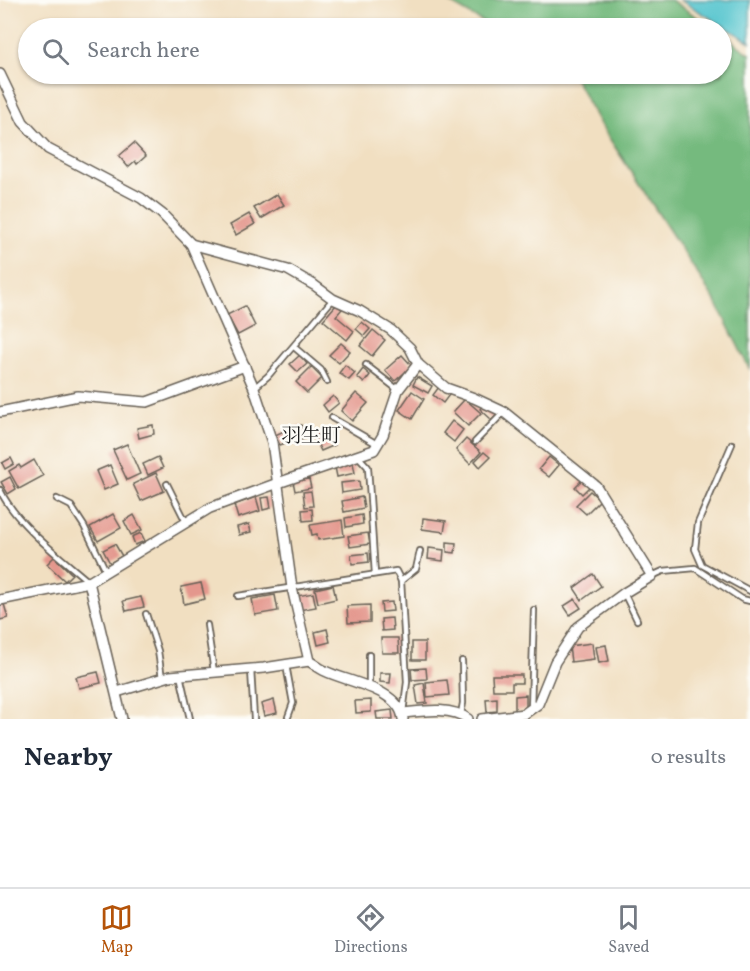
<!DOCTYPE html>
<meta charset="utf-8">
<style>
:root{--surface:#fff;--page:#f2f2f3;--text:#1f2937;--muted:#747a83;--line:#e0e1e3;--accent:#b45309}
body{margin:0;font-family:Vollkorn,"Noto Serif JP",serif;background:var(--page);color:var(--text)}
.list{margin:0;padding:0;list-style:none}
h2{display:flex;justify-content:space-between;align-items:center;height:78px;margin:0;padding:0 24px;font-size:26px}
h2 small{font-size:20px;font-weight:400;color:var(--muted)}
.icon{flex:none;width:33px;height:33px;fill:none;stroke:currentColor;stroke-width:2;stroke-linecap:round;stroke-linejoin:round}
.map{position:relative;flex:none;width:750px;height:719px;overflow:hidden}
.search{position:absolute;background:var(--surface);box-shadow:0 2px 4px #0004;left:18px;right:18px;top:18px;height:66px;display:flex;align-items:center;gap:15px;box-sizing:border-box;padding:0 21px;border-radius:33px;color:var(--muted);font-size:22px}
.sheet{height:168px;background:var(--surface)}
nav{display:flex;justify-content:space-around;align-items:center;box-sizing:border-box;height:84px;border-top:2px solid var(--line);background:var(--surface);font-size:16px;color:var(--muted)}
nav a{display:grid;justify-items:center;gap:3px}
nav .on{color:var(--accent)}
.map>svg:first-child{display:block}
</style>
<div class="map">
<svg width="750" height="719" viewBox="0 0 750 719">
<rect width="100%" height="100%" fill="#fdfcf7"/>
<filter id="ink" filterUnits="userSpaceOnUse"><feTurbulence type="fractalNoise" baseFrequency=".0167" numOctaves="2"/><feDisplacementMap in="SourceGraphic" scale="12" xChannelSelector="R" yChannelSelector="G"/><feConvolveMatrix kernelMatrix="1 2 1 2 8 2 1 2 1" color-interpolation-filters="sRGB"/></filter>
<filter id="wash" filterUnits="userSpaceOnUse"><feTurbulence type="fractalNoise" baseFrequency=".008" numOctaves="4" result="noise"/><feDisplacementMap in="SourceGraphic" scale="24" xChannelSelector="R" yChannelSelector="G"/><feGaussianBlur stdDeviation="1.35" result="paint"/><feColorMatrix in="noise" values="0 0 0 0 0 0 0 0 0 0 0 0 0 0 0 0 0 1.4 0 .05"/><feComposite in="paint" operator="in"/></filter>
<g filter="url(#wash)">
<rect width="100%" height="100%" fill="#f1dfc1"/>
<!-- forest -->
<g fill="#74ba7e" stroke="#486b4d" stroke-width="1.5">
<polygon points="445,0 671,0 714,28 493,28"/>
<polygon points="722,34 750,54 750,370 716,302 600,124 575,79 566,74 722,74"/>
</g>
<!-- water -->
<polygon fill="#59c6cf" stroke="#3a7176" stroke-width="1.5" points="680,0 750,0 750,42"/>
<g id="blocks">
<!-- building -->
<g fill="#e4978d">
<polygon points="134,143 146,156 137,164 135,161 128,167 119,156"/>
<polygon points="277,194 284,205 261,219 254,208"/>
<polygon points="249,214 255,224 236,235 230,225"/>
<polygon points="336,305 342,309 336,316 354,331 347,340 323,320"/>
<polygon points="245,306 255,326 238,335 227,315"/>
<polygon points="362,322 370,329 364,336 356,329"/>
<polygon points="373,330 385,340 372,356 360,346"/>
<polygon points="341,343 350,351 339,363 329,355"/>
<polygon points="300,355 307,364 298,372 290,364"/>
<polygon points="402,355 412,366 395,381 385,370"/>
<polygon points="345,365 355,373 349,380 339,373"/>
<polygon points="311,367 322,378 307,393 296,382"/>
<polygon points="363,369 370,375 364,383 357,377"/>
<polygon points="417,377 432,386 428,393 413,385"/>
<polygon points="439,387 449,395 443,403 433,395"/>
<polygon points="412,391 424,399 412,419 399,410"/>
<polygon points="356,393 368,403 352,421 341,411"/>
<polygon points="333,396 339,403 328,412 323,405"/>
<polygon points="465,399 481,413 468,426 453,412"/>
<polygon points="484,404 497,415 492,420 480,409"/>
<polygon points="452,421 463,430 454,442 443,433"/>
<polygon points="153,425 154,434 139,438 137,428"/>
<polygon points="301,425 306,438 293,444 287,431"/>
<polygon points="329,430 335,445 321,451 314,437"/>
<polygon points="284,431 288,442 280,445 275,435"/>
<polygon points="466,439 481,452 470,464 456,450"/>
<polygon points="127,444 140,474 127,480 113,450"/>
<polygon points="484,452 490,457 480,467 475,461"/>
<polygon points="158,457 163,468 148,475 143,464"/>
<polygon points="549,457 559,465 549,477 539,469"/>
<polygon points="11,458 14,464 5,469 2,463"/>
<polygon points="34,460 43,476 19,489 9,471 19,465 21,468"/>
<polygon points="353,463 355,473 337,477 335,467"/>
<polygon points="110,465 118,484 104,490 96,471"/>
<polygon points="156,473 164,491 141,501 133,484"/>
<polygon points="10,477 16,489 8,494 1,482"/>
<polygon points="309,479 311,488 295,491 293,481"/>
<polygon points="582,480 590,486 582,494 575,487"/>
<polygon points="359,481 360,490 342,493 341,483"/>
<polygon points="311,491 313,506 305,507 303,492"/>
<polygon points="590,491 600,500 586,514 576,505"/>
<polygon points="256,497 260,511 238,518 234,505"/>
<polygon points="269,497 271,508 263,510 261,498"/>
<polygon points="362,497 364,508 344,512 342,501"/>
<polygon points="312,509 313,520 303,521 302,510"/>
<polygon points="113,514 121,528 98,541 90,527"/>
<polygon points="134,515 142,530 131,535 124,521"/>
<polygon points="362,515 363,524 346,527 345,518"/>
<polygon points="423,518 446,521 444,532 422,529"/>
<polygon points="342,520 344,536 318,540 317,534 312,535 310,525"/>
<polygon points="249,524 251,532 239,535 237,527"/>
<polygon points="141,533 145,541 135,545 132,537"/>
<polygon points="368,533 370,544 350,547 348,536"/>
<polygon points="447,542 456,543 455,553 447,552"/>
<polygon points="115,544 122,556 110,563 103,550"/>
<polygon points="429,548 444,550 443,561 428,559"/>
<polygon points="368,553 369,562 352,564 351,555"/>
<polygon points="54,557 72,574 65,581 47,564"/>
<polygon points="593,574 601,586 582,600 574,588"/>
<polygon points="201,583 205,599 184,604 181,587"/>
<polygon points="333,585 336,599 318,603 315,589"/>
<polygon points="313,593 316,607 299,610 297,596"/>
<polygon points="275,595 278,611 255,615 252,599"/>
<polygon points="141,597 144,607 126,611 123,601"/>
<polygon points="575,599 581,608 570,615 564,606"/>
<polygon points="392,602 393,611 382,612 381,603"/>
<polygon points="4,604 8,618 0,620 0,605"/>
<polygon points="370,605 370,622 348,623 347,606"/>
<polygon points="392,618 393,630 382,631 381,619"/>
<polygon points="327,629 330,642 318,645 315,632"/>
<polygon points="381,638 398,638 399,653 382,653"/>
<rect x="412" y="642" width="13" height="18"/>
<polygon points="592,643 594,659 571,662 569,646"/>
<polygon points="606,645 609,661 599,663 596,647"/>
<polygon points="426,668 427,679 412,680 411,669"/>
<polygon points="98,672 101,683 79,688 76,677"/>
<polygon points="380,673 391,673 390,683 380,682"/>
<polygon points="492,675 522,675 522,683 512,683 512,690 493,690"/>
<polygon points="447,680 449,695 427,697 426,682"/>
<polygon points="424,683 427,703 418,704 415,685"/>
<polygon points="526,695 526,709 515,710 515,696"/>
<polygon points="497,698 497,711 487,712 486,699"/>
<polygon points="274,700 277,713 264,716 261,704"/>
<polygon points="371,700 371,712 356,713 355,701"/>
<polygon points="392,710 393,719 377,719 376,712"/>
</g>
</g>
</g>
<g filter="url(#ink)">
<use href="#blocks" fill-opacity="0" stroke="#676056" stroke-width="1.5"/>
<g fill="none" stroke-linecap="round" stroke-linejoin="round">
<defs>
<g id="service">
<polyline points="294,347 321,370 327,382"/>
<polyline points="366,365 397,389"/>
<polyline points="254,388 268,376 333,299"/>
<polyline points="332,418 377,444"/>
<polyline points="475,442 504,412"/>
<polyline points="732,444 698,523 695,549 702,565 750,591"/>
<polyline points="357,455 368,467 375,574"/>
<polyline points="167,484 186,522"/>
<path d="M 0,490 C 16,524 60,557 89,582"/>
<polyline points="57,499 71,506 84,526 106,571"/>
<polyline points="652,576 663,571 695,568 742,599 750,601"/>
<polyline points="401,581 416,569 420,551"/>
<polyline points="624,593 637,620"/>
<polyline points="238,596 396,571 401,581 407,682 403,712"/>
<polyline points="146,614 158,651 162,678"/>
<polyline points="207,625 214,672"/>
<polyline points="286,665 293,703 288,717"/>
<polyline points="251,670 254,719"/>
<polyline points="180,675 190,719"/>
<polyline points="369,687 369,655"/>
<polyline points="531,709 534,610"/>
<polyline points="461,714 463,703 462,661"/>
</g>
<g id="minor">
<path d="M 0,74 L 23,122 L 48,149 L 141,198 L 162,214 L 191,244 L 254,388 L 272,442 L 292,588 L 309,661 C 314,664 320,669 325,671 C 347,682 400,689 403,719"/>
<polyline points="191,244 288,270 314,285 333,299 360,311 391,330 410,348 418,364 446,388 474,398 504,412 596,486 652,576 624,593 578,627 555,662 538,704 524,714 482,719"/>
<polyline points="0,412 78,396 147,402 245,366"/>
<polyline points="89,582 122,719"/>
<polyline points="0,600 89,582 210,508 278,483 374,450 383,435 398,390 418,364"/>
<polyline points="117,692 170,676 264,668 309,661"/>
<path d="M 403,713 C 423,711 450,706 468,719"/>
</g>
</defs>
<!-- service casing -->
<use href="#service" stroke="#676056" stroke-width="8"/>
<!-- minor casing -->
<use href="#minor" stroke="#676056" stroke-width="12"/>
<!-- service -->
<use href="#service" stroke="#fff" stroke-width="4.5"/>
<!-- minor -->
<use href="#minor" stroke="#fff" stroke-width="9"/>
</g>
</g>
<g text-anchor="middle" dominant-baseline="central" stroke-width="5" stroke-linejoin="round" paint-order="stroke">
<!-- quarter labels -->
<g font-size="20" fill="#1c1c1c" stroke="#fdfcf7">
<text x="311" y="437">羽生町</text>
</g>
</g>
</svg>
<div class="search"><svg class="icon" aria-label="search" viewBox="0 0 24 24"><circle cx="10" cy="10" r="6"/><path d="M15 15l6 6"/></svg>Search here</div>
</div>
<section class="sheet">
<h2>Nearby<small>0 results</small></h2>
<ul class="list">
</ul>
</section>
<nav>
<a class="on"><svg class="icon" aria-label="map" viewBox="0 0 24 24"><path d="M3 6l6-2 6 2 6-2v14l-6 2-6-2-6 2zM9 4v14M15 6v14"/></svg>Map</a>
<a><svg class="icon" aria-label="directions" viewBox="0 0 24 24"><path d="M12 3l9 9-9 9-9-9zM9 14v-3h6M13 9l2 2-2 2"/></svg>Directions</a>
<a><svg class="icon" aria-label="saved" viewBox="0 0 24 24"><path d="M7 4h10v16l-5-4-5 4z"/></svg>Saved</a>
</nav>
